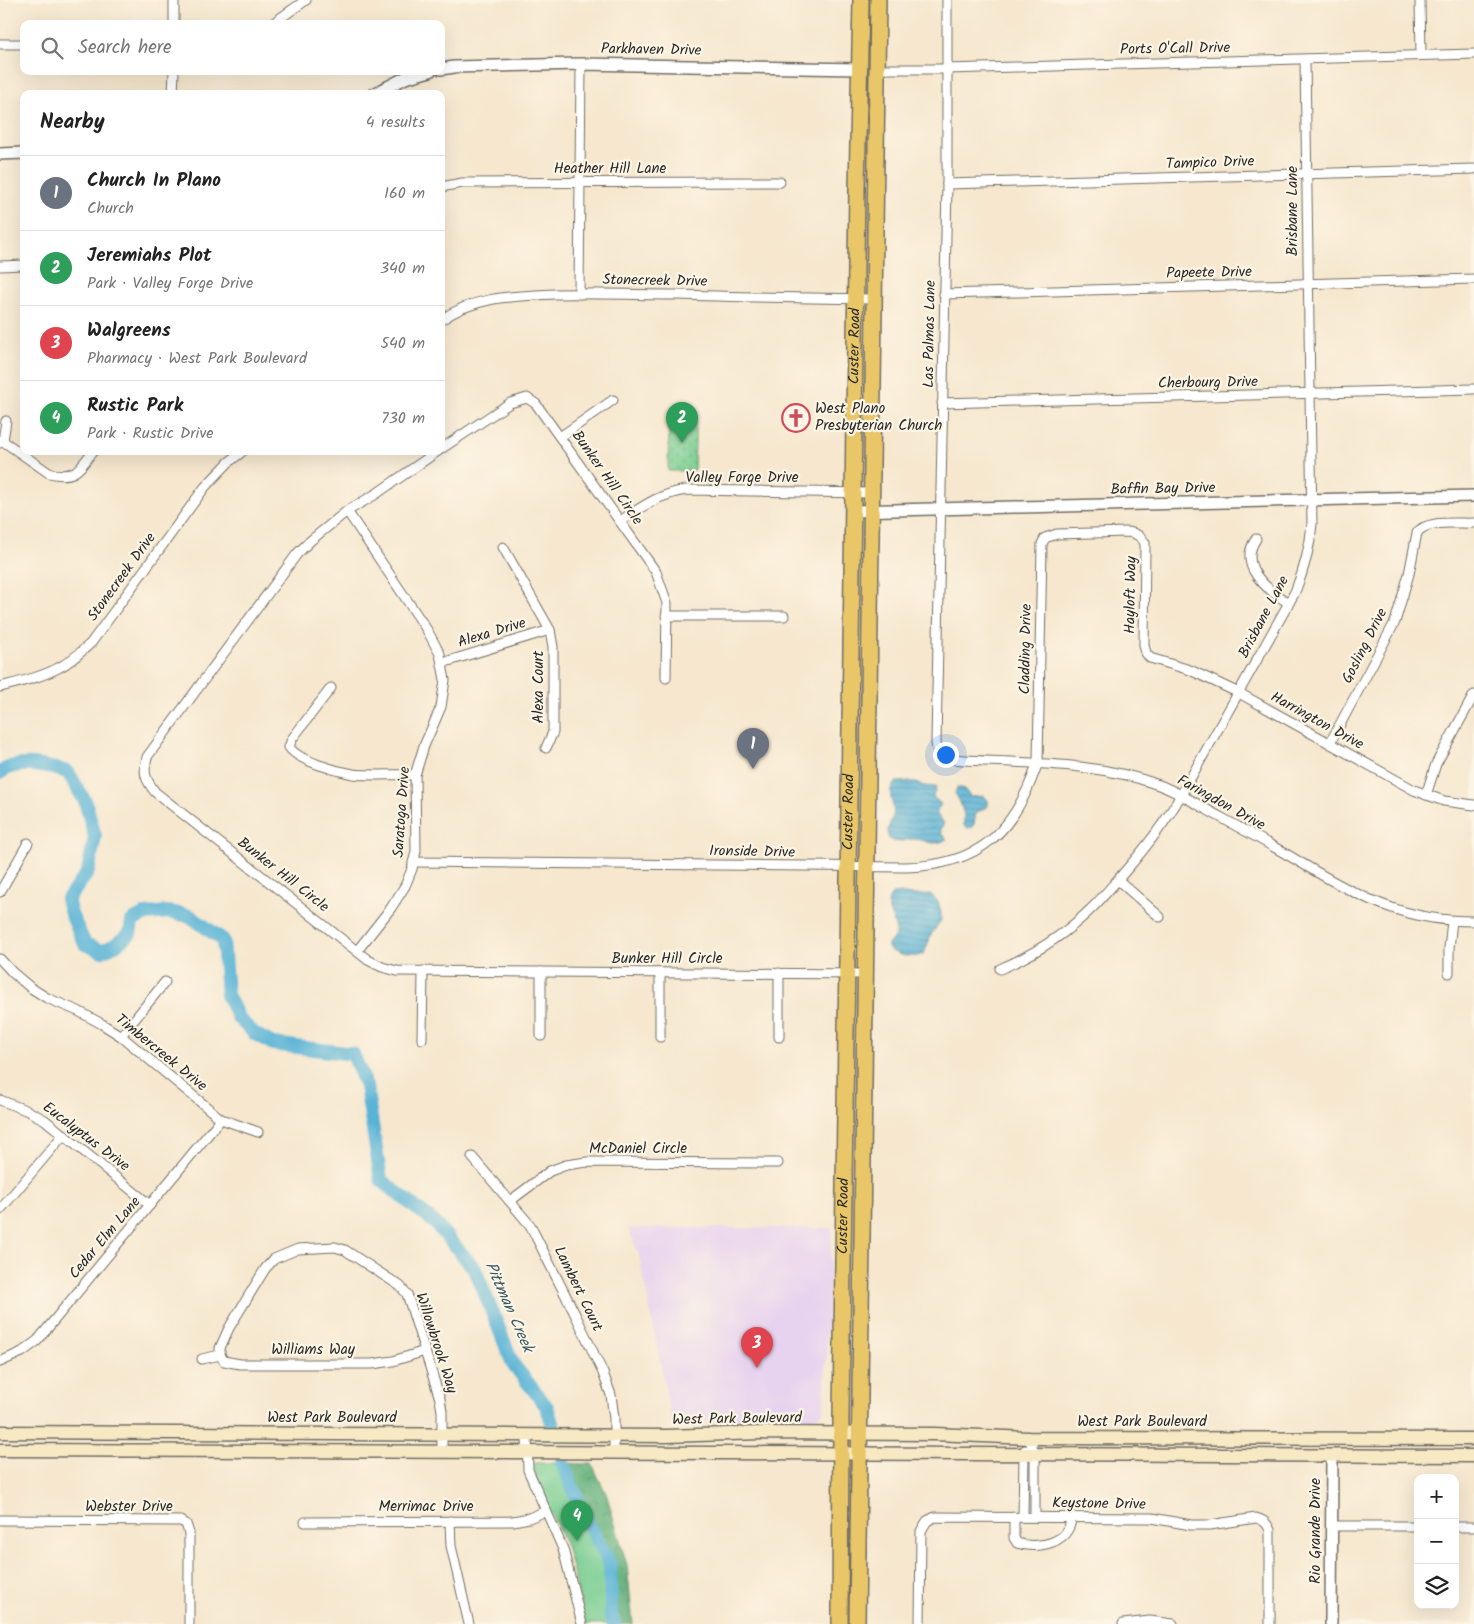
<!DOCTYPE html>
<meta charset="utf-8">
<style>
:root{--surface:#fff;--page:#f2f2f2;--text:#222;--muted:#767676;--line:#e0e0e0;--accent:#d1495b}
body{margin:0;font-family:Kalam,sans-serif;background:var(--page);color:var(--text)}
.controls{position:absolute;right:15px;bottom:15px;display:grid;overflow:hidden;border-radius:10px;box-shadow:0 5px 20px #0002}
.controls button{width:45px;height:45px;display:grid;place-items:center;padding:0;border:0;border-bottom:1px solid var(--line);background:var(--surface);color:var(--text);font:25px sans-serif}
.you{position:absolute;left:945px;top:754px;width:18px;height:18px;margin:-12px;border:4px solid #fff;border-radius:50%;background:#1a73e8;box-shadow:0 0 0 8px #1a73e833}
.badge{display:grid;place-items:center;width:32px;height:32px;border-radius:50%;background:var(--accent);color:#fff;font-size:16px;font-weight:700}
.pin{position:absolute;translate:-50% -41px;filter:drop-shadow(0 1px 2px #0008)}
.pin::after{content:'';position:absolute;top:26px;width:18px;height:15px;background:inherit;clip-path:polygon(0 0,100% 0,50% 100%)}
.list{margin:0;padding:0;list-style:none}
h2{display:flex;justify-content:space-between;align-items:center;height:65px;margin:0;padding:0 20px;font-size:21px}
h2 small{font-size:16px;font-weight:400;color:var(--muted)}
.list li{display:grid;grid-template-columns:32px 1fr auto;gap:15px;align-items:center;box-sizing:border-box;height:75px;padding:0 20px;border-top:1px solid var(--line)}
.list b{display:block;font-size:19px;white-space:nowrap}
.list p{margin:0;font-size:16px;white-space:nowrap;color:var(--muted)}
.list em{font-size:16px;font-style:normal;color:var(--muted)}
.icon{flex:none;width:28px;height:28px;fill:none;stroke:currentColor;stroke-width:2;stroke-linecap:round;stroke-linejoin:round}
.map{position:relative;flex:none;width:1474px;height:1624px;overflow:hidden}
.search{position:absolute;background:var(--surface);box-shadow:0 5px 20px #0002;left:20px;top:20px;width:425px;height:55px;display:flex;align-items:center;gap:12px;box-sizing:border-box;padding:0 18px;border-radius:10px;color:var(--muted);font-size:19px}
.panel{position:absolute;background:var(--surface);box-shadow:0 5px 20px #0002;left:20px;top:90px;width:425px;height:365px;border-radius:10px}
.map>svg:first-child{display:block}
</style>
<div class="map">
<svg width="1474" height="1624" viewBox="0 0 1474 1624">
<defs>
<pattern id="forest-crowns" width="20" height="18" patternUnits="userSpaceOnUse" patternTransform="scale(1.25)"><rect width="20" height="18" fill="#62b07b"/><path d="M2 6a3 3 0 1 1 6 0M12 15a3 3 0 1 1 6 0" fill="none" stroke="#518f65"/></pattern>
<pattern id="garden-dots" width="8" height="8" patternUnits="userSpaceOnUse" patternTransform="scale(1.25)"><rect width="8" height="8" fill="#78cd91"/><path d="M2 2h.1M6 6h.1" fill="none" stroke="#68b07d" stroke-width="1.8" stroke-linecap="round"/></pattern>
<pattern id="water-rules" width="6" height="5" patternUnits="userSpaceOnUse" patternTransform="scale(1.25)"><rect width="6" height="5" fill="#59b3d6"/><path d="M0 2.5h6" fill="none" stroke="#4a92ae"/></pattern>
</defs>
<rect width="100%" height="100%" fill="#fcf5e5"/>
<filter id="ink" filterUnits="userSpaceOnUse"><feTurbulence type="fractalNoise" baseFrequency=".02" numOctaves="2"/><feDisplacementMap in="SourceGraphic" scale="10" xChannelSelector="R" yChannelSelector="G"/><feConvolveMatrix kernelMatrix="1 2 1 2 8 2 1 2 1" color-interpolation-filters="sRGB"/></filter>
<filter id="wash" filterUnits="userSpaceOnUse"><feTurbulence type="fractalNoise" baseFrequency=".0096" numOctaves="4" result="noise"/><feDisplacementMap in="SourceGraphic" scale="20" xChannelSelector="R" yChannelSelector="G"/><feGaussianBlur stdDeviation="1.12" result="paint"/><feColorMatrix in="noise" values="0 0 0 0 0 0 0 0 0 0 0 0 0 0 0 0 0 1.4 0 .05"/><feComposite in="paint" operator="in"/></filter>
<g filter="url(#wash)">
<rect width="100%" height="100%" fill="#f6e7ce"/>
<!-- built -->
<polygon fill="#e7d2ef" points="628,1228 832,1228 824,1406 822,1414 811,1419 672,1422 639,1255"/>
<!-- green -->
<polygon fill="#78cd91" stroke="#527c5e" points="534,1463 561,1463 580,1520 605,1568 607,1609 612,1624 586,1624 567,1548 536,1480"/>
<!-- forest -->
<polygon fill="url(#forest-crowns)" stroke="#466e53" points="561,1463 592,1464 606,1493 627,1565 633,1624 612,1624 607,1609 605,1568 580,1520"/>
<!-- garden -->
<polygon fill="url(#garden-dots)" stroke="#527c5e" points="669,415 696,415 694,471 668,471"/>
<!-- water -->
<g fill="url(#water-rules)" stroke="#426f80">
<path d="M 910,781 L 924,786 L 936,787 L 933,797 L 941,804 L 937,811 L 937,815 L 944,823 L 941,829 L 941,833 L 947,839 C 932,848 927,839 912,839 C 903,839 898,845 889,839 C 885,830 891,824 893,816 C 896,804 884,793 896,782 Z"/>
<polygon points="957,788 963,788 971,797 984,796 988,800 988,806 976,813 974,824 972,827 967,828 964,826 964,815 960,802 955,793"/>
<path d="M 900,893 L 912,895 L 931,894 L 938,902 L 941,912 L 941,920 L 931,935 L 924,954 C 914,959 896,956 888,948 L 888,944 C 909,927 878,912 892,894 Z"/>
</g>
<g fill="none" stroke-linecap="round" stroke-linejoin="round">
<!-- river -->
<g stroke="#59b3d6" stroke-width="14">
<path d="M 0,773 C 16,758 49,767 68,772 L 85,801 L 95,836 L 88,872 L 67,900 L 71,914 L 85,944 L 102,951 L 115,945 L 130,934 L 132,921 L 146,914 L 169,912 L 190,916 L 223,940 L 227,995 L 239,1019 L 255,1034 L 273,1044 L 353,1054 L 366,1086 L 381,1180 L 435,1223 L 475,1269 L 513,1364 L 547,1407 L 553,1426"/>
<polyline points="562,1462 584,1515 610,1564 611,1616 614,1624"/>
</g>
</g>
</g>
<g filter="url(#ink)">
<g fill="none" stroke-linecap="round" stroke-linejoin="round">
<defs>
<g id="minor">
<polyline points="174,0 174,24"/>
<path d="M 947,0 L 947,184 L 936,743 C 937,752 940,758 949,759 C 1019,764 1092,760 1159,785 C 1181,793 1201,807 1222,818 C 1247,832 1273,846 1298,861 C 1328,879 1359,897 1392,908 C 1418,917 1447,921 1474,921"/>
<polyline points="1420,0 1421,55"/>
<polyline points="272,24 306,0"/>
<polyline points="0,44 24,44"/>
<polyline points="877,69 947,69 1474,54"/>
<polyline points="173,94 174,71"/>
<polyline points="947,184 1474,169"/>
<polyline points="441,187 462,183 780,182"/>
<polyline points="0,266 24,265"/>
<polyline points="579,294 581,64"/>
<polyline points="944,294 1474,279"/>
<path d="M 441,320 C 475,296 514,296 554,294 C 595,293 635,295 676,295 C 742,297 808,298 874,299"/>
<polyline points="942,403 1474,389"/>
<polyline points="560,437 613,400"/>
<path d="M 3,441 L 49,473 C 76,479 78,470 93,451"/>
<polyline points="0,443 3,441 6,421"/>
<polyline points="441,449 510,403 527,398 536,404 656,572 667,603 666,678"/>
<path d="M 438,451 L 376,494 L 347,511 L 310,541 L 297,554 L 147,757 C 143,773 145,779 155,792 L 368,960 L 382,967 L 397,971 L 865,974"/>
<polyline points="347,511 427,630 440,654 445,680 441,707 424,746 415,775 416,851 412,869 405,886 391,908 357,951"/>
<path d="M 620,521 C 644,506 657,495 686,490 L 871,493"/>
<path d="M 1256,539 C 1237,566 1267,590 1289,603"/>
<polyline points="503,547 550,630 553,647 553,732 546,748"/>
<polyline points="666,616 784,616"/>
<polyline points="442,663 550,630"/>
<path d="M 0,687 C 20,682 42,677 60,667 C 72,661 81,652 91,643 L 205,487 L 229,462 L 243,451"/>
<path d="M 331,688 L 292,739 L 289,747 C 298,761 337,771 353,774 C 373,776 395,774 415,775"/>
<path d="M 1330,743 L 1395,622 L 1409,574 L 1417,533 C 1426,519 1459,524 1474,523"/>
<polyline points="1426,795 1436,764 1474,695"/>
<path d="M 413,862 L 906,867 C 981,865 1015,831 1038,762 L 1042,544 L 1045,538 L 1057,534 L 1128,532 C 1136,533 1141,536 1145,543 L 1144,645 L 1146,653 L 1150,658 L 1190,670 L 1239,693 L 1414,790 L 1444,801 L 1474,805"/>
<polyline points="1118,880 1160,917"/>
<polyline points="0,892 28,843"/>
<polyline points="0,959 13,973 31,988 47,998 78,1011 102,1024 121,1036 221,1119 258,1132"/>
<path d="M 1000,969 C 1035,954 1066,934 1093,907 C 1103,897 1112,886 1121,876 C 1144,850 1164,825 1181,795 L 1295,592 C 1304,570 1310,548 1312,524 L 1305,60"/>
<polyline points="779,973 779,1037"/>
<polyline points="1449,973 1449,948 1452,921"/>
<polyline points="121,1036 165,982"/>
<polyline points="541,1036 541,972"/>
<polyline points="660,1037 660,973"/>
<polyline points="422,1039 423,971"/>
<polyline points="0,1100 28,1111 45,1120 150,1205"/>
<polyline points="472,1157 530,1225 576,1316 603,1373 611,1395 614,1418 614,1453"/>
<polyline points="510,1201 550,1171 566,1165 587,1162 778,1163"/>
<polyline points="0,1210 64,1134"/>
<polyline points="220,1355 220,1348 229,1328 265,1269 274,1259 298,1249 335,1247 345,1250 400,1286 407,1294 440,1399 442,1411 442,1452"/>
<polyline points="220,1355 224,1361 240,1364 372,1364 393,1361 425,1351"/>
<polyline points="202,1359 220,1355"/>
<polyline points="0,1362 22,1352 37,1341 221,1119"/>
<polyline points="527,1435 528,1470 563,1549 582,1624"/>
<polyline points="1029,1438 1035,1455 1035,1517"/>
<path d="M 1014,1517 L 1014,1538 L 1017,1543 C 1037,1550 1071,1543 1071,1517"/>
<polyline points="1023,1517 1024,1455 1025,1450"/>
<polyline points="0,1520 181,1521 186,1524 189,1533 189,1624"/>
<polyline points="450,1521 451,1546 469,1624"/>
<polyline points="305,1522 513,1521 529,1518 546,1511"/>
<polyline points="1332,1526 1418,1526"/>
<polyline points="1455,1527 1474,1527"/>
<path d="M 920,1624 L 921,1531 L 927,1521 L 935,1517 L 1152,1518 L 1191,1525 L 1210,1525 L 1256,1518 C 1264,1520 1267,1523 1270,1530 L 1270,1624"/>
<polyline points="1123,1624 1150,1621 1173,1624"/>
</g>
<g id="tertiary">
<polyline points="441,69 454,67 581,64 860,69"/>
<polyline points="374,94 405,78 430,71"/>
<polyline points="0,154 24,153"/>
<polyline points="853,511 1474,496"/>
<polyline points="1331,1624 1332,1456"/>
</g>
<g id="secondary">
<polyline points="0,1432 666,1436 761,1433 934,1434 1029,1438 1474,1439"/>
<polyline points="0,1450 1474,1456"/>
</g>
<g id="primary">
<path id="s1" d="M 840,1624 L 841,1418 L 857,189 L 861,0"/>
<polyline points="857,1624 878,0"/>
</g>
</defs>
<!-- minor casing -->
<use href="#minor" stroke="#726d64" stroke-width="11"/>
<!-- tertiary casing -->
<use href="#tertiary" stroke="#726d64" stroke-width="14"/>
<!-- secondary casing -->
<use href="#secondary" stroke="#726d64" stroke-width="15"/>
<!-- primary casing -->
<use href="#primary" stroke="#726d64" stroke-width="18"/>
<!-- minor -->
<use href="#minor" stroke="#fff" stroke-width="9"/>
<!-- tertiary -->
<use href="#tertiary" stroke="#fff" stroke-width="11"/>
<!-- secondary -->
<use href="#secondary" stroke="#f6e9c3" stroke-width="12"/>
<!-- primary -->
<use href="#primary" stroke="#e9c769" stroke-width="15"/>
</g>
</g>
<!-- icons -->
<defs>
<symbol id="church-ring" viewBox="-11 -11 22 22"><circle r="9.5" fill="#fcf5e5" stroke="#d1495b" stroke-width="1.5"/><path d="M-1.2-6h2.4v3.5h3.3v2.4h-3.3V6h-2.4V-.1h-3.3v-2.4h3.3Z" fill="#d1495b"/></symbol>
</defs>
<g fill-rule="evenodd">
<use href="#church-ring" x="780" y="402" width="32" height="32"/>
</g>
<g text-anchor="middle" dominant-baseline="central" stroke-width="4.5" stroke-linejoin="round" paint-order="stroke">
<!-- street labels -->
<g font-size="15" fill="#2b2b2b" stroke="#fcf5e5">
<text transform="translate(1175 49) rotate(-1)">Ports O'Call Drive</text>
<text transform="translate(651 50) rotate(1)">Parkhaven Drive</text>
<text transform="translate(1210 163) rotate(-2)">Tampico Drive</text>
<text x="610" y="169">Heather Hill Lane</text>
<text transform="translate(1293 211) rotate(-90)">Brisbane Lane</text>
<text transform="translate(1209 273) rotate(-1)">Papeete Drive</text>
<text transform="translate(655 281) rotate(1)">Stonecreek Drive</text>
<text transform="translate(930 334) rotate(-89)">Las Palmas Lane</text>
<text stroke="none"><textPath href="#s1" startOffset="1278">Custer Road</textPath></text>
<text transform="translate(1208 383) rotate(-1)">Cherbourg Drive</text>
<text transform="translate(607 478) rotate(55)">Bunker Hill Circle</text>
<text x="742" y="478">Valley Forge Drive</text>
<text transform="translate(1163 489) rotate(-1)">Baffin Bay Drive</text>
<text transform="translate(122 577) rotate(-54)">Stonecreek Drive</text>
<text transform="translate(1131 595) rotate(-89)">Hayloft Way</text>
<text transform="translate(1264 617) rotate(-62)">Brisbane Lane</text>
<text transform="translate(492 633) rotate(-17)">Alexa Drive</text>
<text transform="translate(1365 646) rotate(-63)">Gosling Drive</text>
<text transform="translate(1026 649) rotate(-89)">Cladding Drive</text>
<text transform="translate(539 687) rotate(-90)">Alexa Court</text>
<text transform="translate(1317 721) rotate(29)">Harrington Drive</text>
<text transform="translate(1221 803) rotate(29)">Faringdon Drive</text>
<text transform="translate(402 812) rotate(-86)">Saratoga Drive</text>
<text stroke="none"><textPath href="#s1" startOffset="812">Custer Road</textPath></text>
<text transform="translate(752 852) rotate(1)">Ironside Drive</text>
<text transform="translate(283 875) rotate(38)">Bunker Hill Circle</text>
<text x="667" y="959">Bunker Hill Circle</text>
<text transform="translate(161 1053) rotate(39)">Timbercreek Drive</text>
<text transform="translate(86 1137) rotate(37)">Eucalyptus Drive</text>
<text x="638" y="1149">McDaniel Circle</text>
<text stroke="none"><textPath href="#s1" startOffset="408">Custer Road</textPath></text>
<text transform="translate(105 1238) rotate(-50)">Cedar Elm Lane</text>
<text transform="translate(578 1289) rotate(64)">Lambert Court</text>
<text transform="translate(436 1343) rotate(72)">Willowbrook Way</text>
<text x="313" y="1350">Williams Way</text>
<text x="332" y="1418">West Park Boulevard</text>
<text transform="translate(737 1419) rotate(-1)">West Park Boulevard</text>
<text x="1142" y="1422">West Park Boulevard</text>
<text transform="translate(1099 1504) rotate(1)">Keystone Drive</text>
<text x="129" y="1507">Webster Drive</text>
<text x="426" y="1507">Merrimac Drive</text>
<text transform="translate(1316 1531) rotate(-90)">Rio Grande Drive</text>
</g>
<!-- poi labels -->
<g font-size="15" fill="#2b2b2b" stroke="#fcf5e5" text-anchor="start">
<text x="815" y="409">West Plano<tspan x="815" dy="17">Presbyterian Church</tspan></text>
</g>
<!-- water labels -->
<g font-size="16" font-style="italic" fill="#3b5b67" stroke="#fcf5e5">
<text transform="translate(509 1307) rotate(66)">Pittman Creek</text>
</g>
</g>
</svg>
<div class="controls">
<button>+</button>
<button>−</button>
<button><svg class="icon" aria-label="layers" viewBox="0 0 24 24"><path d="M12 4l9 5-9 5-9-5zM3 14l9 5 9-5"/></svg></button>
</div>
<div class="you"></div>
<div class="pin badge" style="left:753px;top:769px;background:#6b7280">1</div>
<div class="pin badge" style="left:682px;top:443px;background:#2e9e5b">2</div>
<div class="pin badge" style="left:757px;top:1368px;background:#e0444e">3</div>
<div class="pin badge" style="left:577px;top:1541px;background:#2e9e5b">4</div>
<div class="search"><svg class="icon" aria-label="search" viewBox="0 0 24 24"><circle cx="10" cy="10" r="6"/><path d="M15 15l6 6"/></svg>Search here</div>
<section class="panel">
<h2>Nearby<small>4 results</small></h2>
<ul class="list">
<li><span class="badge" style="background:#6b7280">1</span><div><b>Church In Plano</b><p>Church</p></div><em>160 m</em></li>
<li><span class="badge" style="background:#2e9e5b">2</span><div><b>Jeremiahs Plot</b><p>Park · Valley Forge Drive</p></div><em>340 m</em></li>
<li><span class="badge" style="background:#e0444e">3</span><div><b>Walgreens</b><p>Pharmacy · West Park Boulevard</p></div><em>540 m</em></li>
<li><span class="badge" style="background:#2e9e5b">4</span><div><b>Rustic Park</b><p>Park · Rustic Drive</p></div><em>730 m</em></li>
</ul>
</section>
</div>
